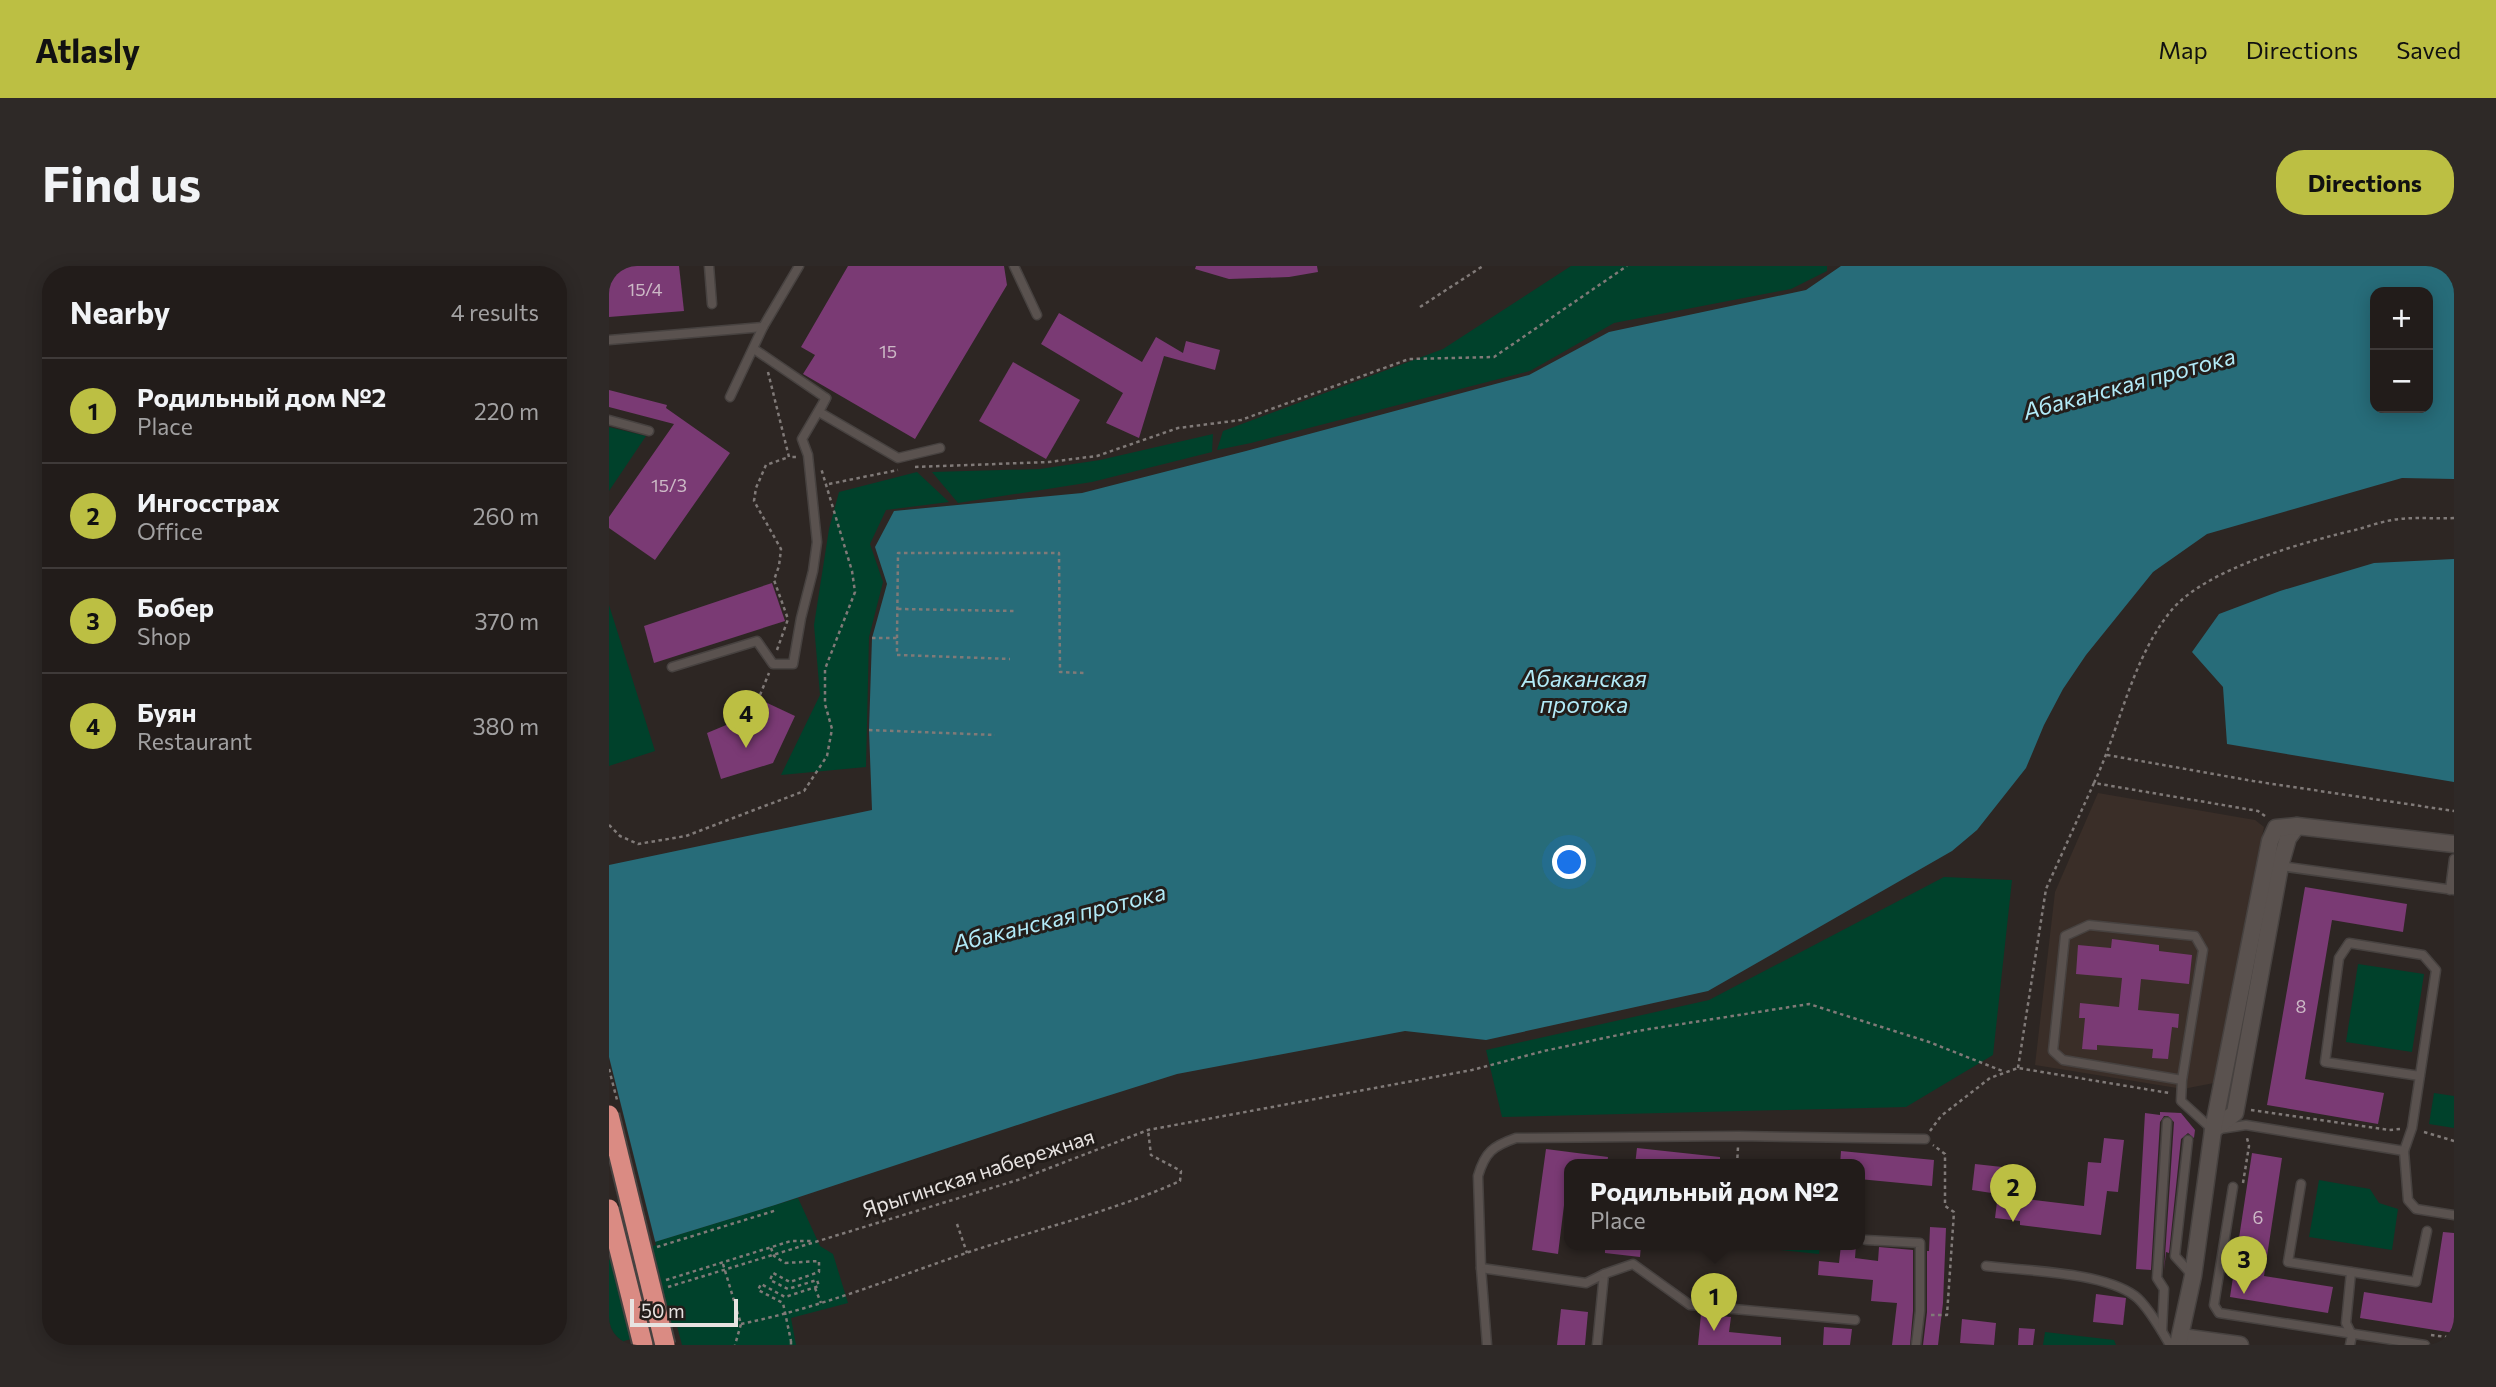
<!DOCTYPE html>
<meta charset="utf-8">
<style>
:root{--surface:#221c1a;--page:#2e2927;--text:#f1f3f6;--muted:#a2a1a2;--line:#3f3a39;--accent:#bcbf43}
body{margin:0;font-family:Commissioner,sans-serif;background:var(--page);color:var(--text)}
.controls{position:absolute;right:21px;top:21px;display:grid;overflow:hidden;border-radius:14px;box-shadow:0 4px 18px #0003}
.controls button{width:63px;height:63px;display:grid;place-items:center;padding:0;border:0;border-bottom:2px solid var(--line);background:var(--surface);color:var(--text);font:35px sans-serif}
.scale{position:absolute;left:21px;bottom:18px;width:108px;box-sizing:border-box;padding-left:7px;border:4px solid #e7e3e1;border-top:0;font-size:19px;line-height:24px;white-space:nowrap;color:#e7e3e1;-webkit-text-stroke:5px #231d1a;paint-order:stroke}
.you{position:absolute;left:961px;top:597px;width:24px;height:24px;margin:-18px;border:5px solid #fff;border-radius:50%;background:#1a73e8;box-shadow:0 0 0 10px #1a73e833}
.badge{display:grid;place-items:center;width:46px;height:46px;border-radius:50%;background:var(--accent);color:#111;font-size:23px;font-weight:700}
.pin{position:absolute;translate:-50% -58px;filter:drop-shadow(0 2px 4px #0008)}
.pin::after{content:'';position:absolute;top:37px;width:24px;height:21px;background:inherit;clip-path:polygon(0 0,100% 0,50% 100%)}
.popup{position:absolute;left:955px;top:893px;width:301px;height:91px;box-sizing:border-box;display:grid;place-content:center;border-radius:14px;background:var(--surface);filter:drop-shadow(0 2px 5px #0005);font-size:23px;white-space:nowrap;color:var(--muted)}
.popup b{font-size:26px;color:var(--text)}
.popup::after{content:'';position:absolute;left:50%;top:100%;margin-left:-14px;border:14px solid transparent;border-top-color:var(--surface)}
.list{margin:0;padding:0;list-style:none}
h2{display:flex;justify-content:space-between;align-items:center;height:91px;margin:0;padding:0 28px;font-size:30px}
h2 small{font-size:23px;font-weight:400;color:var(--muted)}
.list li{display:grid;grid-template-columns:46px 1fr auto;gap:21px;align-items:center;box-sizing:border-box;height:105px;padding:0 28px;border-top:2px solid var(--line)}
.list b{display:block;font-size:26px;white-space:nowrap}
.list p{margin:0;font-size:23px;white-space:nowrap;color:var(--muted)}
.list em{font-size:23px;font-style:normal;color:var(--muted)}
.map{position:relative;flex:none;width:1845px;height:1079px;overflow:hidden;border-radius:28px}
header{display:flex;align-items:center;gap:42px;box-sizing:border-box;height:98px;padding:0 35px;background:var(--accent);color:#111}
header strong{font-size:33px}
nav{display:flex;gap:38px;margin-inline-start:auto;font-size:24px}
.intro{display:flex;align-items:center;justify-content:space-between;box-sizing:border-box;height:168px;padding:0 42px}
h1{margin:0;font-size:49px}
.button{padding:18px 32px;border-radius:28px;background:var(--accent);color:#111;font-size:24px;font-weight:700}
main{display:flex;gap:42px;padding:0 42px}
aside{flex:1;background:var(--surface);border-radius:28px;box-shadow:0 4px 18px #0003}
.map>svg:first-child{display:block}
</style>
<header>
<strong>Atlasly</strong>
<nav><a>Map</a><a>Directions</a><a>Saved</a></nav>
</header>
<div class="intro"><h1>Find us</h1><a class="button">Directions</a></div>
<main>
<aside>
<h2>Nearby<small>4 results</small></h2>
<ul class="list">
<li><span class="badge">1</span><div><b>Родильный дом №2</b><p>Place</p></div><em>220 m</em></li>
<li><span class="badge">2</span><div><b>Ингосстрах</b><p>Office</p></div><em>260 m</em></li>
<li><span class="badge">3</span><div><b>Бобер</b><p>Shop</p></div><em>370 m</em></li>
<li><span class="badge">4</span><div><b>Буян</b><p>Restaurant</p></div><em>380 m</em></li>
</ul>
</aside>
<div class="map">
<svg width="1845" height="1079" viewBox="0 0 1845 1079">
<rect width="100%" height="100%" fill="#2d2623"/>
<!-- built -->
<polygon fill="#3a2e28" points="1489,527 1646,554 1655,561 1605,817 1574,823 1426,799 1446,626"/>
<!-- green -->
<g fill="#00412b">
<polygon points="962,0 1218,0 1218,5 1182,23 1005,57 921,105 642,177 608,184 614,165 834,83"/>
<polygon points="0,161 37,170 0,225"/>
<polygon points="604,168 603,186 483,216 349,237 323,206 431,203 491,194"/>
<polygon points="308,206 340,236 277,244 261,278 274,316 260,371 257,501 172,509 211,429 205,359 220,263 230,226"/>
<polygon points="0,339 46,485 0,500"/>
<polygon points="1335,611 1403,614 1384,789 1297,841 893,851 877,784 1100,734"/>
<polygon points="1749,698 1815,708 1803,786 1737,776"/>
<polygon points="1825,827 1845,830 1845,862 1820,858"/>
<polygon points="1710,914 1761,923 1770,937 1789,943 1783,984 1700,971"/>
<polygon points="189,932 211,980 224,988 239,1037 182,1052 187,1079 73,1079 68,1060 15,1075 15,1079 0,1079 0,990"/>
<polygon points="1162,979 1211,979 1210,988 1162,983"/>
<polygon points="1436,1066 1505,1074 1507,1079 1434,1079"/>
</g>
<!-- water -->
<g fill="#276c79" fill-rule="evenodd">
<path d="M 1232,0 L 1845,0 L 1845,213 L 1793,212 L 1598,268 L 1544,306 L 1477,389 L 1454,423 L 1435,459 L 1417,502 L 1368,564 L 1343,585 L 1099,725 L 877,774 L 796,765 L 568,808 L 457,843 L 166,939 L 0,990 L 0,599 L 263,544 L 260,464 L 263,372 L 278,318 L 266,281 L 285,245 L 473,227 L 637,185 L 920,109 L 1000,66 L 1197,24 ZM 1766,26 L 1819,26 L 1819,142 L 1766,142 Z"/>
<polygon points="1845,293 1845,516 1618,478 1614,421 1583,386 1610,348 1671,325 1765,297"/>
</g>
<!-- pier -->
<polygon fill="#2d2623" points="0,791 47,979 0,994"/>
<!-- building -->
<g fill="#7a3a74">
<polygon points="0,0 70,0 75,45 0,51"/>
<polygon points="239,0 395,0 398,19 306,173 194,108 206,89 192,81"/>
<polygon points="587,0 708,0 709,6 680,11 620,13 586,3"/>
<polygon points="450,47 533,96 547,71 574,87 577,75 611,84 606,104 555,90 530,172 497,157 514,127 432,78"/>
<polygon points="404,96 471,134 437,193 370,155"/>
<polygon points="0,124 58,139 57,142 121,187 46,294 0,262 0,251 65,158 0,141"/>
<polygon points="163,317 176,355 45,397 35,360"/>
<polygon points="152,434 186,450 164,497 112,513 98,467 146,447"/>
<polygon points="1696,621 1798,638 1794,666 1723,654 1696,813 1775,827 1769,858 1658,839"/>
<polygon points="1503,673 1550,679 1550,685 1583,689 1580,718 1532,713 1529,744 1570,748 1569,762 1563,761 1559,793 1543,792 1544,783 1488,779 1488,784 1473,783 1476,752 1470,752 1471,737 1510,741 1513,712 1467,708 1469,679 1502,682"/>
<polygon points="1551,846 1572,847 1586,864 1585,872 1579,867 1572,873 1560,987 1557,986 1555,1005 1565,856 1559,850 1555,850 1551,856 1542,1004 1527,1003 1536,847 1551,849"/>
<polygon points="1495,872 1515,874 1509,926 1498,925 1492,969 1411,959 1411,955 1386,952 1389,928 1363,924 1366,898 1393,901 1392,906 1419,909 1416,933 1475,940 1479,896 1492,897"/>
<polygon points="1028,882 1111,891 1111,899 1026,899"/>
<polygon points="937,883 999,891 998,899 960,899 949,988 923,984"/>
<polygon points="1232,885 1325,894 1323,920 1250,913 1250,899 1231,899"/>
<polygon points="1643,887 1673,892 1655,1010 1724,1021 1719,1047 1621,1031"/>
<polygon points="1321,961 1337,962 1334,1037 1329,1079 1314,1079 1318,1046 1318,985 1320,985"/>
<polygon points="1834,966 1845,967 1845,1067 1751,1052 1755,1026 1823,1037"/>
<polygon points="996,979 1032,979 1031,991 996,987"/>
<polygon points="1232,979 1247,979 1246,992 1269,995 1270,981 1304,984 1304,1045 1301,1079 1283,1079 1288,1037 1262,1035 1264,1014 1209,1009 1210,995 1230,997"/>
<polygon points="1487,1028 1517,1032 1514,1059 1484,1056"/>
<polygon points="952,1043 979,1046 976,1079 948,1079"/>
<polygon points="1092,1048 1122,1051 1120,1066 1172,1071 1172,1079 1089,1079"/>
<polygon points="1353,1053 1387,1057 1385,1079 1351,1077"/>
<polygon points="1215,1061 1243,1063 1241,1079 1214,1079"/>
<polygon points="1410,1062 1426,1063 1424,1079 1409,1079"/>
</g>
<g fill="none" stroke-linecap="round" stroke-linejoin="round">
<defs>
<g id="service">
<polyline points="100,0 103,38"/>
<polyline points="405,0 428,49"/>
<polyline points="0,74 154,61 190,0"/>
<polyline points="145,83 217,132 210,146 289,192 331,182"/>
<polyline points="121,131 154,61"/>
<polyline points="0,154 40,165"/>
<polyline points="63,401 148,375 164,398 184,398 192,352 204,305 208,276 199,189 193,173 217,132"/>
<polyline points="1671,600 1845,624"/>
<polyline points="1841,624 1845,593"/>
<polyline points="1811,810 1716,796 1730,692 1740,677 1814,689 1827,704 1803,862 1795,885 1799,934 1807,943 1845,949"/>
<polyline points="1573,814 1594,684 1586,670 1480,659 1456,670 1444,785 1454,794 1573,814 1572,835 1604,864 1637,859 1795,885"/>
<polyline points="1579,874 1566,990 1584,1010"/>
<polyline points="1692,918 1679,996 1807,1016 1818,965"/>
<polyline points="1624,921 1605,1039 1610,1047 1816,1079"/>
<polyline points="1257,974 1311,977 1311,1045 1307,1079"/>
<path d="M 1377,1000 C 1417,1005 1494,1006 1526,1030 C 1538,1039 1553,1065 1561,1079"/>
<polyline points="872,1002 977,1017 995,1008 988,1079"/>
<polyline points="995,1008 1024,998 1081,1039 1246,1054"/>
<polyline points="1553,1065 1555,1023 1548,1012 1558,856"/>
<path d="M 878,1079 L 872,1002 L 869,910 C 876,886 884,880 907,872 L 1130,870 L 1316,873"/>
<polyline points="1741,1079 1743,1069 1737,1057 1742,1006"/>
</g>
<g id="minor">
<polyline points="1604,864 1626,847 1671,600 1679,572 1688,560"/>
<polyline points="1572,1071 1631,1079"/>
<polyline points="1569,1079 1584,1010 1604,864 1661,575 1667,562 1688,560 1845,578"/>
</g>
</defs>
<!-- service casing -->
<use href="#service" stroke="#474240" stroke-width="11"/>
<!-- minor casing -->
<use href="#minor" stroke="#474240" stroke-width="19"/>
<!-- path -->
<g stroke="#807a78" stroke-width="2.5" stroke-dasharray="3.5 3.5" stroke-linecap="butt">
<polyline points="811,41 874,0"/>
<polyline points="159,106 180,191 187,191"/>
<polyline points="306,201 440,196 488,190 569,162 632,154 800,93 885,91 1018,0"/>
<polyline points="220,218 289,204"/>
<polyline points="289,343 405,345"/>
<polyline points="263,372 288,372 288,389 401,393"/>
<polyline points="288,372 289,287 450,287 451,406 476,407"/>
<polyline points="168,384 179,353 165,314 170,300 172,283 145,235 147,222 157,199 180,191"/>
<polyline points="151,429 160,407"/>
<polyline points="260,464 386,469"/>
<polyline points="1498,489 1644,515 1845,545"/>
<path d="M 1485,517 C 1511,462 1522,395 1561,346 C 1596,302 1696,276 1750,263 C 1763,259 1778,254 1791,253 C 1809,251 1827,253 1845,252"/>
<polyline points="0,559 11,570 29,578 77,570 195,525 218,490 223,463 216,438 216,403 246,326 243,305 212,202"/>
<polyline points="1409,802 1437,623 1485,517 1649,545 1656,550"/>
<polyline points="1642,844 1780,864 1791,863"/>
<polyline points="1321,865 1332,850 1381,812 1409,802 1560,827"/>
<polyline points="1815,866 1845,875"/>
<polyline points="1128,899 1129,881"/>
<polyline points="1634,917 1640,880 1638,872"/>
<polyline points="348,958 358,987"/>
<polyline points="48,981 168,944"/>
<polyline points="162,982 165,990 176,997"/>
<polyline points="114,998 132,1058 126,1079"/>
<polyline points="57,1014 182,975 205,975"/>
<polyline points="59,1021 412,913 539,864 863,804 935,785 1028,765 1200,738 1320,776 1396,806"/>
<polyline points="206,1022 212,1037"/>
<polyline points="1322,1049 1338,1049 1345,946 1336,940 1336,888 1324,879"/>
<path d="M 132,1058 C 210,1042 284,1012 360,986 C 429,963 505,945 571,915 L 572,905 L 542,889 L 539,864"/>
<polyline points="1822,1069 1845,1072"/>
<polyline points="182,1075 182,1079"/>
</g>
<!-- service -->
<use href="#service" stroke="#5a524f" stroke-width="8"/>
<!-- minor -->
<use href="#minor" stroke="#5a524f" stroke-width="16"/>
<defs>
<g id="trunk-bridge">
<polyline points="0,849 56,1079"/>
<polyline points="0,943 34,1079"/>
</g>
</defs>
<!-- trunk-bridge casing -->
<use href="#trunk-bridge" stroke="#474240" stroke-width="23" stroke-linecap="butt"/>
<!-- path-bridge -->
<g stroke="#807a78" stroke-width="2.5" stroke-dasharray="3.5 3.5" stroke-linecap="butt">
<polyline points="0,803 8,834"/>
<polyline points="176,997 210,995 210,1006 181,1016 164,1007 161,1014 179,1023 208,1014 210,1020 176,1031 152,1018 149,1024 174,1037 182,1075"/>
</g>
<!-- trunk-bridge -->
<use href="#trunk-bridge" stroke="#da8b83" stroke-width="19"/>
</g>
<g text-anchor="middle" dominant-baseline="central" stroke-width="6" stroke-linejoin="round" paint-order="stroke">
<!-- number labels -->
<g font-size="18" fill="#ccb9c6">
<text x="36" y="23">15/4</text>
<text x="279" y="85">15</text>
<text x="60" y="219">15/3</text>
<text x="1692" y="740">8</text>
<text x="1649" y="951">6</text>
</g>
<!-- street labels -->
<g font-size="21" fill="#e7e3e1" stroke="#231d1a">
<text transform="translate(369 906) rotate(-18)">Ярыгинская набережная</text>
</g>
<!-- water labels -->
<g font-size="23" font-style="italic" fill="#b2eaf7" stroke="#231d1a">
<text transform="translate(1520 117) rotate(-15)">Абаканская протока</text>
<text x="975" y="412">Абаканская<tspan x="975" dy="26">протока</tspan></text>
<text transform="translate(450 651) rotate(-14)">Абаканская протока</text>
</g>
</g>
</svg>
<div class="controls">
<button>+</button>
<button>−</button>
</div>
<div class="scale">50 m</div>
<div class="you"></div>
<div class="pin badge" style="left:1105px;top:1065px">1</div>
<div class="popup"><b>Родильный дом №2</b>Place</div>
<div class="pin badge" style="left:1404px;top:956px">2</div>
<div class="pin badge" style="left:1635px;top:1028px">3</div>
<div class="pin badge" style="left:137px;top:482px">4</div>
</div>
</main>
